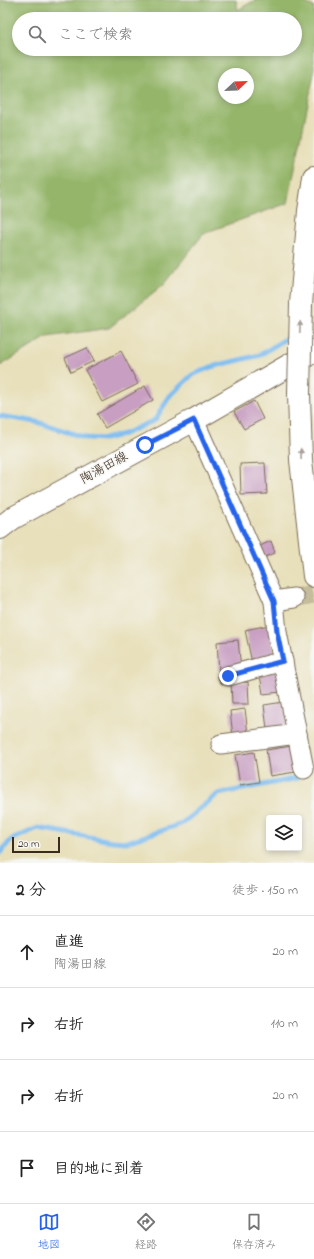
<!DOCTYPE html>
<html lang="ja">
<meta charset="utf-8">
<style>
:root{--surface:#fff;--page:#f6f6f6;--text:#222;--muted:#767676;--line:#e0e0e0;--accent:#2563eb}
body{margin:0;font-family:"Indie Flower","Klee One",sans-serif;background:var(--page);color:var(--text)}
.controls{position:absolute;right:12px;bottom:12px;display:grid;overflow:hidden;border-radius:4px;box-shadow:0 2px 6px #0003}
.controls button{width:36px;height:36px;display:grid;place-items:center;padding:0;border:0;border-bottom:1px solid var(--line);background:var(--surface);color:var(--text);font:20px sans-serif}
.compass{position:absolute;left:218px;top:68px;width:36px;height:36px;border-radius:50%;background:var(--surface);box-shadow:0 2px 6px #0003;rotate:67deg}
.scale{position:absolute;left:12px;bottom:10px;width:48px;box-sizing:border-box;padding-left:4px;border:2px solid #3b2a1e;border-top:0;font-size:11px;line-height:14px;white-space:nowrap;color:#3b2a1e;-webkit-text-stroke:3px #f6f6f2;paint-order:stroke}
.stop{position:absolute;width:12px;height:12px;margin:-9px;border:3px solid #2563eb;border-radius:50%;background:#fff}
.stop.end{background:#2563eb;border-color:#fff;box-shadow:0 1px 4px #0008}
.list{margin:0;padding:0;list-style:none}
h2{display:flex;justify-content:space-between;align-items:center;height:52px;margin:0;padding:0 16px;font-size:17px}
h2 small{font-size:13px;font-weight:400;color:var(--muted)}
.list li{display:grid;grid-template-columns:26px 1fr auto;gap:12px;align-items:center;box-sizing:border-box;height:72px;padding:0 16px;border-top:1px solid var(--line)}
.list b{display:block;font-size:15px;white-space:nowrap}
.list p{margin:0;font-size:13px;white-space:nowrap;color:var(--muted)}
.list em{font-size:13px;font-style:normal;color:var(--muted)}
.icon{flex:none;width:22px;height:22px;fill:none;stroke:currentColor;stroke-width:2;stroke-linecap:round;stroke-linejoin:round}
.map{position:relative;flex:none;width:314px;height:863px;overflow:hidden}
.search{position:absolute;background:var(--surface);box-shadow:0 2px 6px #0003;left:12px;right:12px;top:12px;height:44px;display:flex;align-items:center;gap:10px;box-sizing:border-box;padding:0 14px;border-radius:22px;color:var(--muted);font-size:15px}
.sheet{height:340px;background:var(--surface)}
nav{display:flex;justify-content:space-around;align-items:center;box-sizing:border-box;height:56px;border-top:1px solid var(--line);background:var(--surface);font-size:11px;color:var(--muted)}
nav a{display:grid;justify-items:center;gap:2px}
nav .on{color:var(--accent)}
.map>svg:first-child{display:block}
</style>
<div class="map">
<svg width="314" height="863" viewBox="0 0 314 863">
<rect width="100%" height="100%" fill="#f6f6f2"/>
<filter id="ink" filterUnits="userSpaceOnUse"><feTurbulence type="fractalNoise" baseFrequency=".025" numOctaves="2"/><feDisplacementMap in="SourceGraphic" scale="8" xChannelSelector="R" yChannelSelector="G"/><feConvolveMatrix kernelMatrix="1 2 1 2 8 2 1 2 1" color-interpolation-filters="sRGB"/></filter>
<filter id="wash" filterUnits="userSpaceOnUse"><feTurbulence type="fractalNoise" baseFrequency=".012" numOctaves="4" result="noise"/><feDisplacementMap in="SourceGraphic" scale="16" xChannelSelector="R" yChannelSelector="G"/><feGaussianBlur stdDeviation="0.9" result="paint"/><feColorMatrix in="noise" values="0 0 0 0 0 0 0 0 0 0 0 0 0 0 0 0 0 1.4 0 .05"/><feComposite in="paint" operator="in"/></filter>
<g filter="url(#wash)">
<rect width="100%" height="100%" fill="#e8e0bb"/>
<!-- forest -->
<path fill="#95b66a" stroke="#687044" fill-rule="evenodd" d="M 0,0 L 236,0 L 238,10 L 255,0 L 299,0 L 314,7 L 314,73 L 288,203 L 204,233 L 164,284 L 109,328 L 47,337 L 0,366 ZM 19,19 L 295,19 L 295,49 L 19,49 ZM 224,74 L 248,74 L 248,98 L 224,98 Z"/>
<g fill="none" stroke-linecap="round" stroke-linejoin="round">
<!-- stream -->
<g stroke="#7cbcf0" stroke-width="5">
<polyline points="0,416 37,422 86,438 105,439 124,434 155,420 169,397 192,375 211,367 260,355 293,334"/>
<polyline points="0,853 11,840 38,828 112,841 127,842 181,824 218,794 298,778"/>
</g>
</g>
<g id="blocks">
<!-- building -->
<g fill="#c89fc2">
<polygon points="87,348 94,361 71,372 65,358"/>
<polygon points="121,351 138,384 102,402 85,370"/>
<polygon points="145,386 153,400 105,428 97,414"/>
<polygon points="254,401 263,419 244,429 234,412"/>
<polygon points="265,463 267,494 241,495 240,464"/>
<polygon points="271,541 275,553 265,557 260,546"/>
<polygon points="269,625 276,659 252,663 245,630"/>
<polygon points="238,640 241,669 219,671 217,642"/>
<polygon points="278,671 281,692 263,694 260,674"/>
<polygon points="248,682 249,704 232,704 231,683"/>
<polygon points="284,702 288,726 267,729 264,705"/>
<polygon points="245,709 248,734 233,736 230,711"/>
<polygon points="292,746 296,772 270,776 266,750"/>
<polygon points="254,752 259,782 240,785 235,755"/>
</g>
</g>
</g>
<g filter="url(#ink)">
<use href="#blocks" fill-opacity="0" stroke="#786a55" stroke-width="1"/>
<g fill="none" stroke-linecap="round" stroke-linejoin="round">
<!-- minor-tunnel -->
<polyline stroke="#c5bc9c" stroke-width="19" stroke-dasharray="19 10" stroke-linecap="butt" points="294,598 314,594"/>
<defs>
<g id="minor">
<polyline points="194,420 274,601 294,598"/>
<polyline points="274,601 277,632 304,769"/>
<polyline points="228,676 283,661"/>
<polyline points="221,744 297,734"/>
</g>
<polyline id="major" points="0,528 13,518 194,420 314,351"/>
<g id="highway">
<polyline points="301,304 309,211 314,177"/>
<polyline points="299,394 301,460 314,576"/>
</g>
</defs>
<!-- minor casing -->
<use href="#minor" stroke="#786a55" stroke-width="21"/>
<!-- major casing -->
<use href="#major" stroke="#786a55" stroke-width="24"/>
<!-- highway casing -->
<use href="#highway" stroke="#786a55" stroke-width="24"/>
<!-- minor -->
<use href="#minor" stroke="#fff" stroke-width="19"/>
<!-- major -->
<use href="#major" stroke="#fff" stroke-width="22"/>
<!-- highway -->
<use href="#highway" stroke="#fff" stroke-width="22"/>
<defs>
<polyline id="highway-bridge" points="299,394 301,304"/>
</defs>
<!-- highway-bridge casing -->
<use href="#highway-bridge" stroke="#786a55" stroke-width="24" stroke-linecap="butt"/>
<!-- highway-bridge -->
<use href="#highway-bridge" stroke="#fff" stroke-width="22"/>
</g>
<!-- one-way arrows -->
<defs><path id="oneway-solid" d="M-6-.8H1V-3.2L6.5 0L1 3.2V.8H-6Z"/></defs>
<g fill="#a79f9a">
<use href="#oneway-solid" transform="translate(300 327) rotate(-88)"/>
<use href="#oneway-solid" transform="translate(301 454) rotate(-92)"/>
</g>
</g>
<g fill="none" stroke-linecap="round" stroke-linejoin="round" filter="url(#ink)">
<!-- route -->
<polyline stroke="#2563eb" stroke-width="5" points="145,445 194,420 274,601 277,632 283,661 228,676"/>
</g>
<g text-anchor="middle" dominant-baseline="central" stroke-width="3" stroke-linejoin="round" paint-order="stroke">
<!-- street labels -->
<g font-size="13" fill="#3b2a1e" stroke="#f6f6f2">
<text transform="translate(104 468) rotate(-29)">陶湯田線</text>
</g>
</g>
</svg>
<div class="controls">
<button><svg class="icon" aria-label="layers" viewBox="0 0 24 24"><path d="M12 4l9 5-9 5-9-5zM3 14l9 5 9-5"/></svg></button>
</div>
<svg class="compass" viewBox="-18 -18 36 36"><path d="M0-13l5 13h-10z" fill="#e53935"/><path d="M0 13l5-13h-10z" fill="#767676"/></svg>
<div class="scale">20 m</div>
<div class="stop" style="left:145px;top:445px"></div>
<div class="stop end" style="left:228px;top:676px"></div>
<div class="search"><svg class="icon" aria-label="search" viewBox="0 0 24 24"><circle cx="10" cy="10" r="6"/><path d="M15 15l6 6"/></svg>ここで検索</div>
</div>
<section class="sheet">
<h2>2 分<small>徒歩 · 150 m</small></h2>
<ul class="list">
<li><svg class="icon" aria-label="ahead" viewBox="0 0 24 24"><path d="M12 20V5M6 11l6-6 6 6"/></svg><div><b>直進</b><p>陶湯田線</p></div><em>20 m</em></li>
<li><svg class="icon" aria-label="right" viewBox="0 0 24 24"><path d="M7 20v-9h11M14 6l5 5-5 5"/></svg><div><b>右折</b></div><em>110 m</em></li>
<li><svg class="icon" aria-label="right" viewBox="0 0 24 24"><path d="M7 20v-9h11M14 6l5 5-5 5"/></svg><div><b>右折</b></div><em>20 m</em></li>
<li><svg class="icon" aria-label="arrive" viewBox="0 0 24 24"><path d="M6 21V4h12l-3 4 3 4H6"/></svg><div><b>目的地に到着</b></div></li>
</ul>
</section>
<nav>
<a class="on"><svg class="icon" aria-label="map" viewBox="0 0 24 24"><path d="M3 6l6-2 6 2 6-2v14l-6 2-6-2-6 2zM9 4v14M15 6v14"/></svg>地図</a>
<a><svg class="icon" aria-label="directions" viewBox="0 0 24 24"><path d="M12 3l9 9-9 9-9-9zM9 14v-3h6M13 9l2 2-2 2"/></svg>経路</a>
<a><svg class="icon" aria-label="saved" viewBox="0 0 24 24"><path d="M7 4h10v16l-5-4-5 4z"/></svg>保存済み</a>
</nav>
